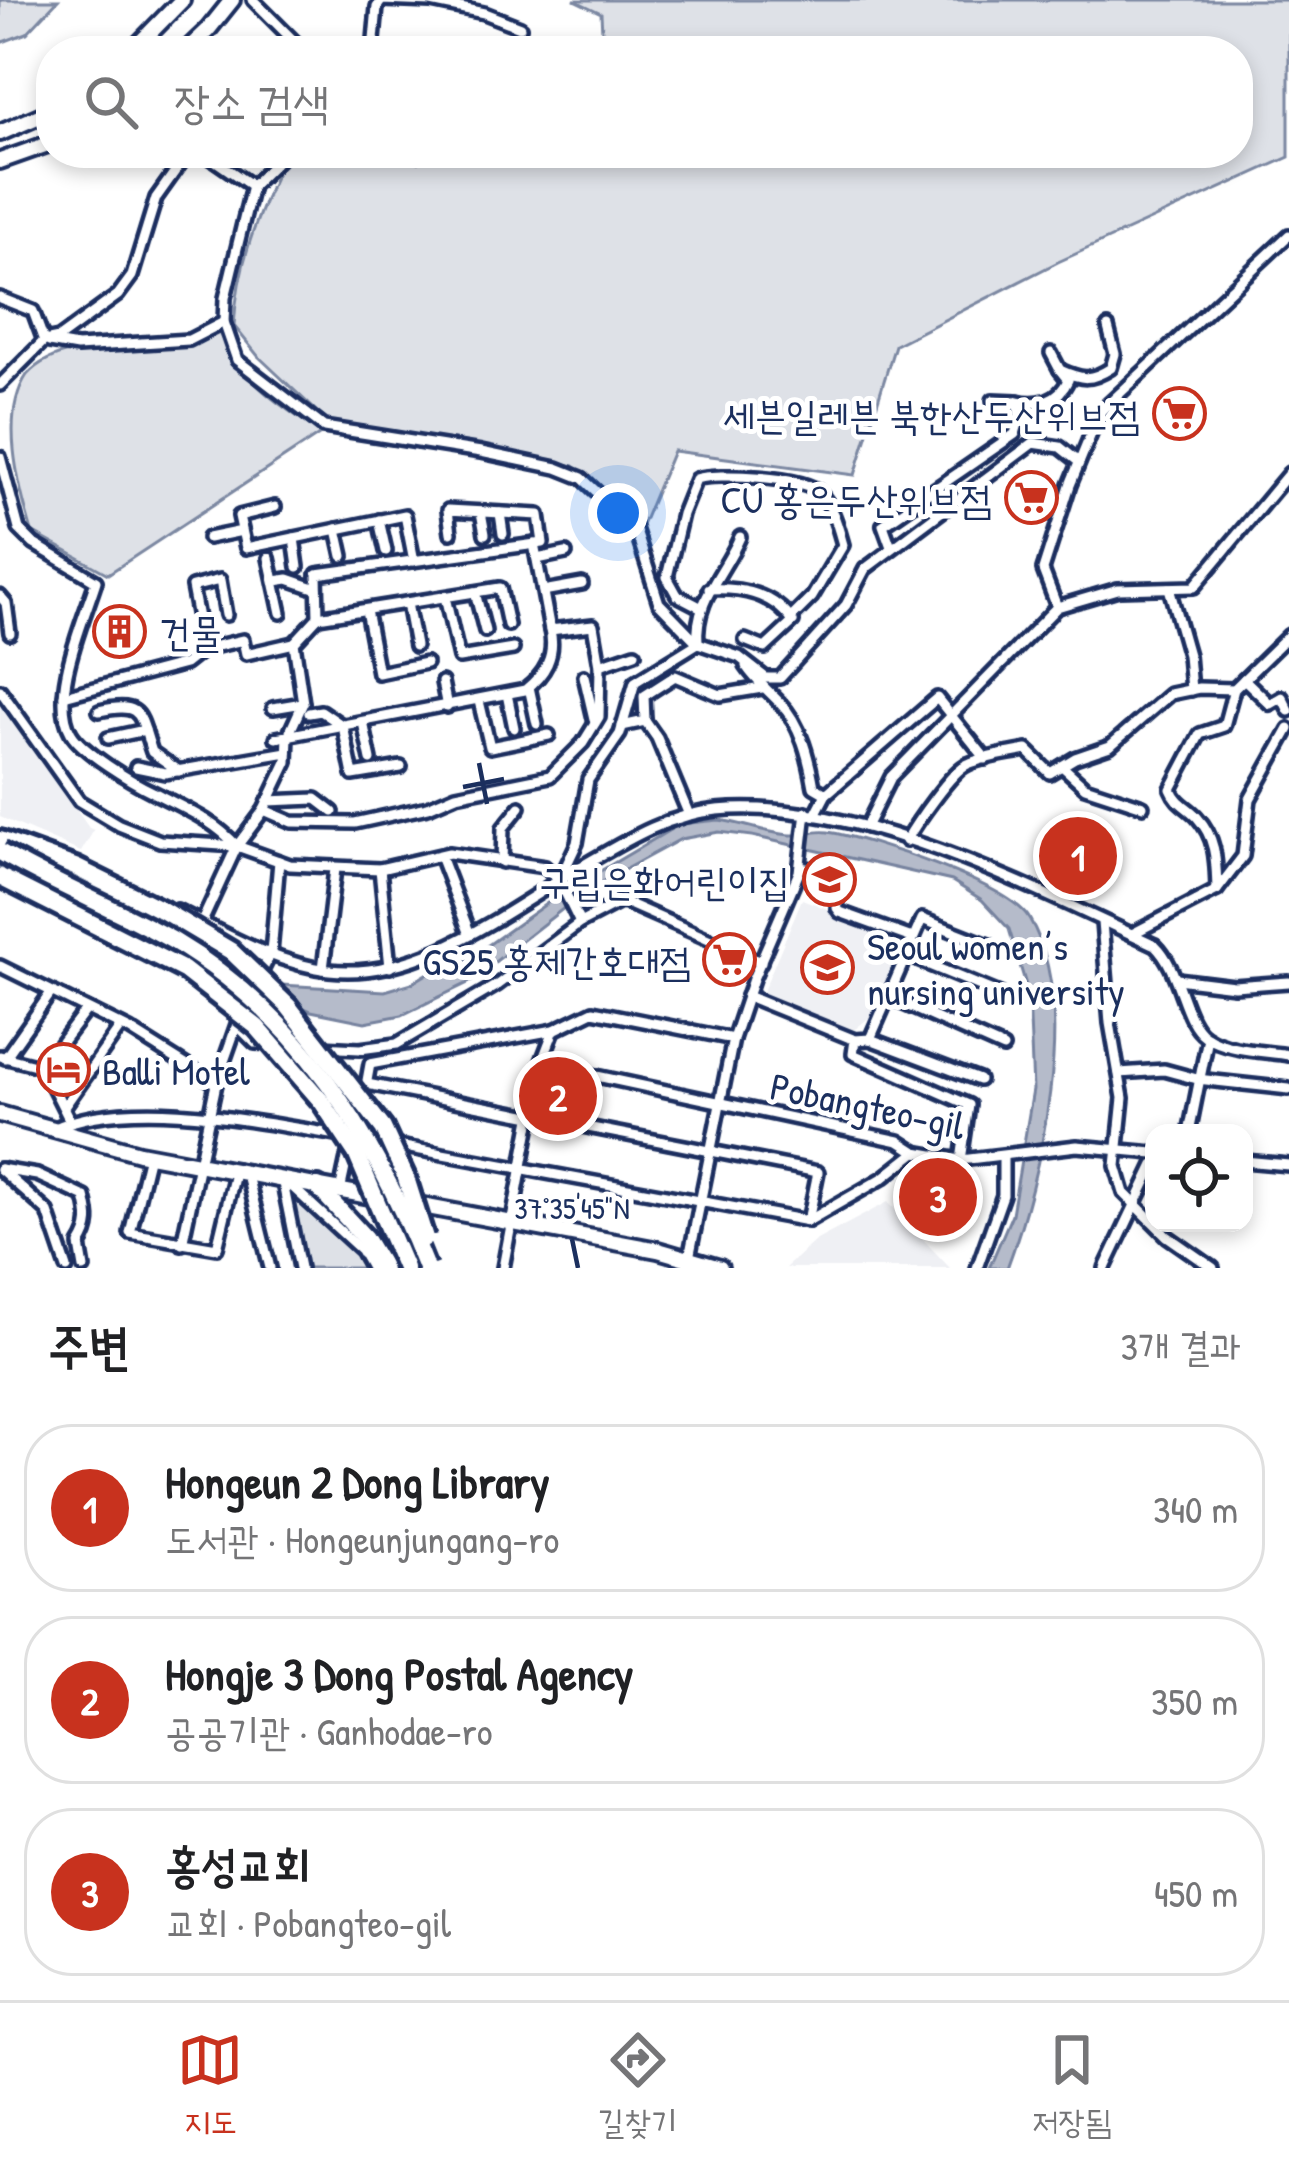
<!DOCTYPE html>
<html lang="ko">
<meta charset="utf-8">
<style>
:root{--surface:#fff;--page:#f6f6f6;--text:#202124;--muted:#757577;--line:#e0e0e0;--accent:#c8321e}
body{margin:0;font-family:"Patrick Hand","Poor Story",sans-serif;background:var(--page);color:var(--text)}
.controls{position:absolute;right:36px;bottom:36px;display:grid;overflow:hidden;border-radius:24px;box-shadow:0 6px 18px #0003}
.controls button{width:108px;height:108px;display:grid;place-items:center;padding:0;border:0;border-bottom:3px solid var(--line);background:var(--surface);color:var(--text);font:60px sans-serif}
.you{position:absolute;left:618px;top:513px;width:42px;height:42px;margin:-30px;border:9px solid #fff;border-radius:50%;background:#1a73e8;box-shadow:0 0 0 18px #1a73e833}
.badge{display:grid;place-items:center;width:78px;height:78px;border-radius:50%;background:var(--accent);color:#fff;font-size:39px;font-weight:700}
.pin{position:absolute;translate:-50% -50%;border:6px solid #fff;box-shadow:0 3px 12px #0006}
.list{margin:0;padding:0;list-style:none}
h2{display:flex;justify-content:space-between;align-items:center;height:156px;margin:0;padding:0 48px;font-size:51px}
h2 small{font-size:39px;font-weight:400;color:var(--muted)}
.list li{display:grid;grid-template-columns:78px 1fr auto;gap:36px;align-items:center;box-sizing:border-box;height:168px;margin:0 24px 24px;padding:0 24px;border:3px solid var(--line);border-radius:48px}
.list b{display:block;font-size:45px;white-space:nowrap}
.list p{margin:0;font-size:39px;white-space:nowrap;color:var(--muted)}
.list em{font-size:39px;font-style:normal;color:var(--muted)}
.icon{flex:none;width:66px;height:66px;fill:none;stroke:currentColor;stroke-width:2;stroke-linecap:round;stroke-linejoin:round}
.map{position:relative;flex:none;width:1289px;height:1268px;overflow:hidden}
.search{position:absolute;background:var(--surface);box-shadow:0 6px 18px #0003;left:36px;right:36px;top:36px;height:132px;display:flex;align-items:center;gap:30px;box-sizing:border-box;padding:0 42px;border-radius:48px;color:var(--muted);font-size:45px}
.sheet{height:732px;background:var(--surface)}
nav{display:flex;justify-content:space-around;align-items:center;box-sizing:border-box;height:168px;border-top:3px solid var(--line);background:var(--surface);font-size:33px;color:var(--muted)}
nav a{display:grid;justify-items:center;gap:6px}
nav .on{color:var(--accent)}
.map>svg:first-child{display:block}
</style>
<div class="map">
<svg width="1289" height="1268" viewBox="0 0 1289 1268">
<rect width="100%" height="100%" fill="#fff"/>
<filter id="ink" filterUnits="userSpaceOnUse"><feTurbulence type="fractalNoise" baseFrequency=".00833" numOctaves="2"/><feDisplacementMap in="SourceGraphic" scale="24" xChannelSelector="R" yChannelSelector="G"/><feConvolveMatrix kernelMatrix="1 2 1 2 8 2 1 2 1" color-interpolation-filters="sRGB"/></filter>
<g filter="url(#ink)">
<!-- built -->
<g fill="#eff0f4">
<polygon points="0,701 89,828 94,830 81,852 0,817"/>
<polygon points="802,899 909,941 876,1012 849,1034 761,996"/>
<polygon points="888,1202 950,1268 785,1268 815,1241"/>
</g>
<!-- green -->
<g fill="#dee1e7" stroke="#7c88a2" stroke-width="3">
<polygon points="0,0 58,0 27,33 0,43"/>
<path d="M 574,0 L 1289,0 L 1289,157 L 1058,262 L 895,345 L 855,475 L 673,451 L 643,523 L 574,466 L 461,443 L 328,422 L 258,356 L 234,326 C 237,266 258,213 283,159 C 326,154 378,143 418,162 L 420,153 L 1238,153 L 1238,51 L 603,51 L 601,13 Z"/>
<path d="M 217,328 C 238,378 278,405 322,433 L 108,574 L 32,532 C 18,485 0,415 27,375 C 65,334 134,354 185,345 C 197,343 207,334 217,328 Z"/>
<polygon points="285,1183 359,1250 368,1268 302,1268"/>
</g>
<!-- water -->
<path fill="#b5bbca" stroke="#77839f" stroke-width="3" d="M 719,820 C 743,823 768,834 791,835 C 804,835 816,830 828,832 C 868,838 1010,885 1029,918 C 1081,1004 1040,1179 1007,1268 L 989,1268 L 1012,1214 L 1033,1090 L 1029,995 L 1009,929 L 982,900 L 952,881 L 752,836 L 719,832 L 681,839 L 587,890 L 468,983 L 402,1015 L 365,1022 L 311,1011 L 259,989 L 212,975 L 0,876 L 0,858 L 159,938 L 264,984 L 385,991 L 412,983 L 447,962 L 467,960 L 553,899 L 680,824 Z"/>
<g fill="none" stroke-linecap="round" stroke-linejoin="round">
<defs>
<g id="street">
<polyline points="253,0 304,51"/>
<polyline points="373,51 377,7 382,0 431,2 484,13 520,27"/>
<polyline points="204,153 252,186"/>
<polyline points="285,153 252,186 225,298 224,322 237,360 324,427 481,452 557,468 582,478 635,528 659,603 698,643"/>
<polyline points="0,298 33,311 44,341"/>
<polyline points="49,342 77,347 189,340 224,322"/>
<polyline points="1051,353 1060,370"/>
<polyline points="0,385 44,341 59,338 118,295 132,276 156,198 188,153"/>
<polyline points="993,400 1017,401"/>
<path d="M 0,457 L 19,529 L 34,544 L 96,581 C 84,620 49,695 71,733 C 82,752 132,782 153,792 C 185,809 212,819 237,846"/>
<polyline points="275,507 239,516 246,548 405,515 414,561"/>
<polyline points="481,512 485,534"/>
<polyline points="500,513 503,534"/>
<polyline points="379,520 386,551"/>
<polyline points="337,529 343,556"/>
<polyline points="208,538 242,531"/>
<polyline points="294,538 298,567"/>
<polyline points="534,544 550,630 593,625 600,665"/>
<path d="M 891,547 L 883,525 L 1015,434 L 1020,417 L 1017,401 C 1038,406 1059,401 1068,380 L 1060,370 C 1082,380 1091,381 1111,368 L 1115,354 L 1108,327"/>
<polyline points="269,558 281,613"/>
<polyline points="537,559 566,553"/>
<polyline points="275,581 288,579 317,589"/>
<polyline points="1169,588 1188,655 1191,690"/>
<path d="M 709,589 C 741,587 774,594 793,622 L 765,648 L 745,640"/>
<polyline points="543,591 582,584"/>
<polyline points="475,592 485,631"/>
<polyline points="0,596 6,603 10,633"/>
<polyline points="445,597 459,658 513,649"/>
<polyline points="407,603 415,646"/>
<polyline points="1057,607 1043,570 1070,485 1100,412 1289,235"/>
<path d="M 702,608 L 677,595 L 667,577 L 682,514 L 696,479 C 716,472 804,477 819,492 C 833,506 838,527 843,545 L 812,597 L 791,618"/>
<polyline points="366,610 378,673 426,663"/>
<polyline points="226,615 220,580 192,587 204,649 243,640 246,654 294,643"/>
<polyline points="318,617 500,588 508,625"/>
<path d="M 698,643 C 694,600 724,574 740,537"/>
<path d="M 746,666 C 756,681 768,690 780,703 C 801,724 809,759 814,787 L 826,794"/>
<polyline points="584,676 595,723"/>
<polyline points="1244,679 1270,704 1282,697 1289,711"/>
<polyline points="442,682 447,707"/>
<polyline points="529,687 537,724"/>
<polyline points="0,690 79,801 119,825 160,841 237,846 290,865 380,869 449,853 545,867 559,880 580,923"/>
<polyline points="507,694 514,728"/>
<polyline points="64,696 185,664 204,649"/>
<polyline points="479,701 490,747 549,735"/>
<polyline points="273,708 303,703"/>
<path d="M 99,711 C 144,701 139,715 152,752 L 179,771"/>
<polyline points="309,713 321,711 343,726 353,775 401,767"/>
<polyline points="645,721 657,738 689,815"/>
<polyline points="363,722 371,760"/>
<polyline points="622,726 645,721 644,696 675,676 720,695 762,688"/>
<polyline points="108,738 145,730"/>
<path d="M 276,738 L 525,690 C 545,674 556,656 550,630"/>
<polyline points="1062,766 1085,787 1143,806"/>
<polyline points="136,767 165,773 287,752"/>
<polyline points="268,801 316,799 333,812"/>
<polyline points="264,810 292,822 355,823 428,807 456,795 550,776 583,743 599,717 600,665 635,653"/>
<polyline points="815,815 826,794 937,698 986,759"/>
<polyline points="866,827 891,777 1057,607 1118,589 1194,587 1289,473"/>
<path d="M 906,841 C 915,825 952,770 968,764 C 986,756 1008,754 1027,750 L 1050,773 L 1075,758 L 1110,746 L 1170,694 L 1199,688 L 1234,689 L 1289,635"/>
<polyline points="440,856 469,932"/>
<polyline points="502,862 503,828 520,807"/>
<polyline points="800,867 842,874 837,908 840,912 912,938"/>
<polyline points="380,869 390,967"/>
<polyline points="560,879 577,843 588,780 620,734 635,682 698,643 739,657 766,678 780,678 846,605 865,569 1033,443 1060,447 1079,462"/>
<path d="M 1217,890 C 1216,862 1217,839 1197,817 C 1187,806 1177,804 1171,789 L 1200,734 L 1224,726 L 1234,689"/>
<path d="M 177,910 C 224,933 276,964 329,970 C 421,981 509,909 584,865 C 627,840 667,815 717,810 C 857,797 1029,887 1155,945 C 1181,970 1182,1020 1205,1036 C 1227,1051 1263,1051 1289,1055"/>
<polyline points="1102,922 1110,1023 1123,1098 1116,1166 1124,1193 1167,1236 1213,1268"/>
<polyline points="201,924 237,846 264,810 287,762 288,736 303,703 294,643 318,617 317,574 543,543 539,515 448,510 451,533"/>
<polyline points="1132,934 1217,890 1243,856 1250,799 1289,729"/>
<polyline points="905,955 1012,999"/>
<polyline points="0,966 130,1030 216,1084"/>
<polyline points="323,969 335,869"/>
<polyline points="1177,979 1234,986 1289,982"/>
<polyline points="747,996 855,1040 870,1039 922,919 991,946"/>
<polyline points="888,997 1003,1048"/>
<polyline points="238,1026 255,1043 297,1045"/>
<polyline points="870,1039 979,1080"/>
<polyline points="855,1040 853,1054 969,1105 961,1160"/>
<polyline points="320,1047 360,1049 397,1044 497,985 580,923 622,901 761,962"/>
<polyline points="0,1056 43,1067 70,1121"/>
<polyline points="5,1058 50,994"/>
<polyline points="541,1064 899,1141 916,1152 961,1160 1077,1146 1154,1153"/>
<polyline points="43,1067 86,1010"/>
<polyline points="1119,1073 1164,1070 1197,1079 1289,1089"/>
<polyline points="367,1084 818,1172 808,1221"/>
<polyline points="366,1086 370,1064 554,1030 593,1011 733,1039"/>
<polyline points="64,1107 121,1026"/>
<path d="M 53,1129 C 128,1094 263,1123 343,1136"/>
<polyline points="1189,1133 1208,1038"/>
<polyline points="366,1140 808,1221 883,1178 916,1152"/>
<polyline points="149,1155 130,1233 217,1248 236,1169"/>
<polyline points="1244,1161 1289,1165"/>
<path d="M 0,1169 L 37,1175 L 85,1197 C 90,1216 91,1228 80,1245 L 84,1268"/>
<polyline points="0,1169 48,1212 67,1268"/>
<polyline points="246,1171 270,1268"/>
<polyline points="282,1178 300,1268"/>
<polyline points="287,1182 361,1250 371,1268"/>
<polyline points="340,1191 349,1149"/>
<polyline points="182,1244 216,1084 241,1013 271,953 279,861"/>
<polyline points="503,1268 541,1064 554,1030"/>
<polyline points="687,1268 733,1039 753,979 799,872 806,812"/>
<polyline points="977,1268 1003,1195 1003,1156"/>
<polyline points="1105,1268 1154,1165"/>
</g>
<g id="secondary">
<polyline points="46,870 186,933"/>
<polyline points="234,951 255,956 271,953"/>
</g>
<g id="primary">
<polyline points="132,51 182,0"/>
<polyline points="186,51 208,30 232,0"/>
<polyline points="0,133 51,111"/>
<polyline points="0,161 51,143"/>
<polyline points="0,1114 139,1153 658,1250 720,1268"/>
</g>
<g id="highway">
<polyline points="0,840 75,867 162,910"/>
<polyline points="318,1187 365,1238 383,1268"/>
</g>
</defs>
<!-- street casing -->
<use href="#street" stroke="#1b2f5e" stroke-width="18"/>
<!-- secondary casing -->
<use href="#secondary" stroke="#1b2f5e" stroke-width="21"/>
<!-- primary casing -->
<use href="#primary" stroke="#1b2f5e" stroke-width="22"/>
<!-- highway casing -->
<use href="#highway" stroke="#1b2f5e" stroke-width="26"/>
<!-- street -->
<use href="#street" stroke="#fff" stroke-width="9"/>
<!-- secondary -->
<use href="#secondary" stroke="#fff" stroke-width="12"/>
<!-- primary -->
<use href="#primary" stroke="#fff" stroke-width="14"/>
<!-- highway -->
<use href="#highway" stroke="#fff" stroke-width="16"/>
<defs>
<g id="highway-bridge">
<path d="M 0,852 C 55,885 116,908 172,940 C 299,1015 374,1134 426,1268"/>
<polyline points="0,877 184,970 257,1027 322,1102 356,1153 405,1268"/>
<polyline points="162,910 231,951 288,1006 383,1128 406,1178 425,1238"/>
</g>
</defs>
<!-- highway-bridge casing -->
<use href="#highway-bridge" stroke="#1b2f5e" stroke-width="26" stroke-linecap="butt"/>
<!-- highway-bridge -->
<use href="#highway-bridge" stroke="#fff" stroke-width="16"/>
</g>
</g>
<!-- ticks -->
<path fill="none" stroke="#1b2f5e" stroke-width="4.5" d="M 479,763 L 487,804M 463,787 L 504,779M 572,1239 L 578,1268"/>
<!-- icons -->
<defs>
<symbol id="supermarket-ring" viewBox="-11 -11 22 22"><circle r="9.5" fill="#fff" stroke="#c8321e" stroke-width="1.5"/><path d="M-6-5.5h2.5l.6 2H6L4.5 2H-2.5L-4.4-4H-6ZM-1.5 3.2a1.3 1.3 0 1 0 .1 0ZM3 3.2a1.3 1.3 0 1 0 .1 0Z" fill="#c8321e"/></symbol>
<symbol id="building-ring" viewBox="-11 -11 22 22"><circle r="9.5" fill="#fff" stroke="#c8321e" stroke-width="1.5"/><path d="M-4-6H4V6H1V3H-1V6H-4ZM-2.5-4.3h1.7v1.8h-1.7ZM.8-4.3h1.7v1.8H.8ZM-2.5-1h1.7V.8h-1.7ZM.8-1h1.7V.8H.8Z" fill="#c8321e"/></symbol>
<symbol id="school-ring" viewBox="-11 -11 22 22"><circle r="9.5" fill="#fff" stroke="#c8321e" stroke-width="1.5"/><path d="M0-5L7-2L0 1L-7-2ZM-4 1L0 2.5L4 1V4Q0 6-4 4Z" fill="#c8321e"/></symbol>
<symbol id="university-ring" viewBox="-11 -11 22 22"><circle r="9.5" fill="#fff" stroke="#c8321e" stroke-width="1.5"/><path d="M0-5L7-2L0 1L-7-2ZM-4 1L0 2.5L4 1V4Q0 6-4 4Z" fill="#c8321e"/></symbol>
<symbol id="hotel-ring" viewBox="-11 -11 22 22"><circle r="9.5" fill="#fff" stroke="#c8321e" stroke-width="1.5"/><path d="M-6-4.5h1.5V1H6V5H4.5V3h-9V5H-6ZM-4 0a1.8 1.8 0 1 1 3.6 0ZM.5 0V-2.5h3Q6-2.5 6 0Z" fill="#c8321e"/></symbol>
</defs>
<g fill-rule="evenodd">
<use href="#supermarket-ring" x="1150" y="384" width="59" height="59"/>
<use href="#supermarket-ring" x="1002" y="468" width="59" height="59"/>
<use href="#building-ring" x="90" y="602" width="59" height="59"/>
<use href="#school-ring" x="800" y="850" width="59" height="59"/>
<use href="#supermarket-ring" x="700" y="930" width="59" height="59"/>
<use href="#university-ring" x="798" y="938" width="59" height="59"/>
<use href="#hotel-ring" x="34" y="1040" width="59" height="59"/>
</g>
<g text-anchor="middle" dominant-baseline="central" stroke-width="10" stroke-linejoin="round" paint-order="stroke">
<!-- poi labels -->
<g font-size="39" fill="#1b2f5e" stroke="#fff" text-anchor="end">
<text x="1140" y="414">세븐일레븐 북한산두산위브점</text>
<text x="992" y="498">CU 홍은두산위브점</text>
<text x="159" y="631" text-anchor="start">건물</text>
<text x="790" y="880">구립은화어린이집</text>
<text x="867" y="945" text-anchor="start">Seoul women’s<tspan x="867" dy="45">nursing university</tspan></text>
<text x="691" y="960">GS25 홍제간호대점</text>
<text x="102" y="1070" text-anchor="start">Balli Motel</text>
</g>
<!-- street labels -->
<g font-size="39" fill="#1b2f5e" stroke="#fff">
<text transform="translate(868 1105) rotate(12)">Pobangteo-gil</text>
</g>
</g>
<g font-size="30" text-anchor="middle" fill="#1b2f5e" stroke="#fff" stroke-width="10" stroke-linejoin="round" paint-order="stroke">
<text x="572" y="1219">37°35'45"N</text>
</g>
</svg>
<div class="controls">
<button><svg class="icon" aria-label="locate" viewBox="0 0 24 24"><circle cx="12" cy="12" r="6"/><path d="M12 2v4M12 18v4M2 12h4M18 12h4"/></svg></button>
</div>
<div class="you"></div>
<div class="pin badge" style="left:1078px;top:856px">1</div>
<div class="pin badge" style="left:558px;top:1096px">2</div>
<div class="pin badge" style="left:938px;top:1197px">3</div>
<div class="search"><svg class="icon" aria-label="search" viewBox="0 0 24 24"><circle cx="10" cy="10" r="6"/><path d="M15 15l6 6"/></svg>장소 검색</div>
</div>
<section class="sheet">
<h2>주변<small>3개 결과</small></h2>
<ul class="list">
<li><span class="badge">1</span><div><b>Hongeun 2 Dong Library</b><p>도서관 · Hongeunjungang-ro</p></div><em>340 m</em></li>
<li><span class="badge">2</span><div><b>Hongje 3 Dong Postal Agency</b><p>공공기관 · Ganhodae-ro</p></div><em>350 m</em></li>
<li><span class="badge">3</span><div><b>홍성교회</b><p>교회 · Pobangteo-gil</p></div><em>450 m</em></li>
</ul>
</section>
<nav>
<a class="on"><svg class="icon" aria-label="map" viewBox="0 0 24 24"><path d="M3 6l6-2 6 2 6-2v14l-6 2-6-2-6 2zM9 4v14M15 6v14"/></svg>지도</a>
<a><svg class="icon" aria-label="directions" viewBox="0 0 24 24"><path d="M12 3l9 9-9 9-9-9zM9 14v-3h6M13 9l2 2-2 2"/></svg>길찾기</a>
<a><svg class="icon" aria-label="saved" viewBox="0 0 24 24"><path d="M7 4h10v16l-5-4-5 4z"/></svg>저장됨</a>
</nav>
